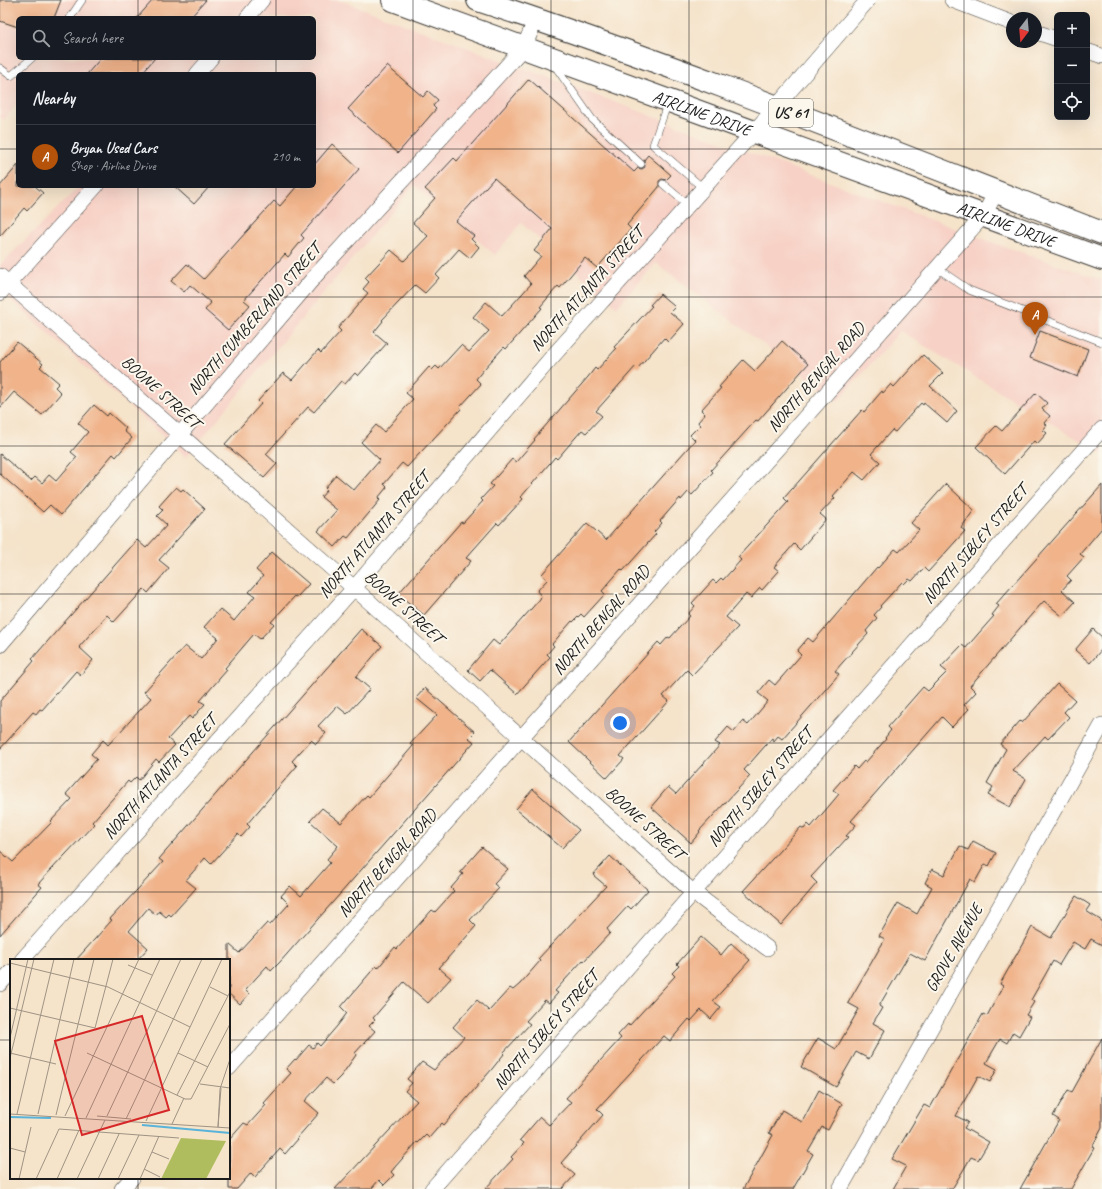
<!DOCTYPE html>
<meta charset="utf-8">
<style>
:root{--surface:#171b24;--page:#20242c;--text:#f1f3f6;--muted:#9ea1a6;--line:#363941;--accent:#b45309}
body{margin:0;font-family:Caveat,sans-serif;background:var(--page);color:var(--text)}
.controls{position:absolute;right:12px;top:12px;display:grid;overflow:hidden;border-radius:6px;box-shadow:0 4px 16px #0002}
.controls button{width:36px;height:36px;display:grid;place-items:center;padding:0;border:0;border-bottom:1px solid var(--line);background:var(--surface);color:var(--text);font:20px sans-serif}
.compass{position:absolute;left:1006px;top:12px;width:36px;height:36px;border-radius:50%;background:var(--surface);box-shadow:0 4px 16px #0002;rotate:196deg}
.you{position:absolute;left:620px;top:723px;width:14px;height:14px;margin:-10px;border:3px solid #fff;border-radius:50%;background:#1a73e8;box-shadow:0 0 0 6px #1a73e833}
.badge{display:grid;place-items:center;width:26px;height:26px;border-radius:50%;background:var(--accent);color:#fff;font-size:13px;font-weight:700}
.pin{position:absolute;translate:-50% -33px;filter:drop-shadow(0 1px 2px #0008)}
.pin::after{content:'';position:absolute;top:21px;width:14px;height:12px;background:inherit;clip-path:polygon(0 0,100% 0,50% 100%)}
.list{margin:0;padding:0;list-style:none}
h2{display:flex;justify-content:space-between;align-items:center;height:52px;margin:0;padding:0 16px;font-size:17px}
h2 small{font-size:13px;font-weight:400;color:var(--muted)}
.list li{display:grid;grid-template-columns:26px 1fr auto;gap:12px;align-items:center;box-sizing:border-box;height:64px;padding:0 16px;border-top:1px solid var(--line)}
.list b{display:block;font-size:15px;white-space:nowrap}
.list p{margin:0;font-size:13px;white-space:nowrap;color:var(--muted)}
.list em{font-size:13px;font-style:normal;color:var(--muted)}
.icon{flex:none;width:22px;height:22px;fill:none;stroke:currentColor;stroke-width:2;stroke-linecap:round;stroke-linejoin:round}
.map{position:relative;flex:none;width:1102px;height:1189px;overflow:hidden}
.search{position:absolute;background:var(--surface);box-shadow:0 4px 16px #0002;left:16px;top:16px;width:300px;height:44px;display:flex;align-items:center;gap:10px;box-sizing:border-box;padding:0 14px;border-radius:6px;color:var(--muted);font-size:15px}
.panel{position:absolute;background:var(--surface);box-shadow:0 4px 16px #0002;left:16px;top:72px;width:300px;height:116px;border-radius:6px}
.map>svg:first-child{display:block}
</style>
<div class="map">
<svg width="1102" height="1189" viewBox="0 0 1102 1189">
<rect width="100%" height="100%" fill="#fbf7ec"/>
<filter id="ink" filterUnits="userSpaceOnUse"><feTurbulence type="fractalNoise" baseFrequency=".025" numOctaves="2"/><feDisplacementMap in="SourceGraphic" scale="8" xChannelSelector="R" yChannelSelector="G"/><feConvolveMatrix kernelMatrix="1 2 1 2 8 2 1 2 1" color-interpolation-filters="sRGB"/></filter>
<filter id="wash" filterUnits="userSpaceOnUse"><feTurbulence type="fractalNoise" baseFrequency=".012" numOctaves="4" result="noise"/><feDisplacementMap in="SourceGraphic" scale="16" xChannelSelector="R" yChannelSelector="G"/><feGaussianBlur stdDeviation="0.9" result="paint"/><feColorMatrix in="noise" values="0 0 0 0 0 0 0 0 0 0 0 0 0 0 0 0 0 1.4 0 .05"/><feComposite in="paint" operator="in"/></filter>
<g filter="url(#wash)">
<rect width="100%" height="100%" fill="#f5e3ca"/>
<!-- built -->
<path fill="#f7d1c6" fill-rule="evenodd" d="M 0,0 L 339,0 L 994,243 L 1102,280 L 1102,454 L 900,331 L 838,401 L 656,263 L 617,307 L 521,223 L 495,255 L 414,185 L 186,457 L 0,290 L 0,265 L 80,186 L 314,186 L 314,74 L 18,74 L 18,103 L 4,120 L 0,117 ZM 18,18 L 314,18 L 314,58 L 18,58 Z"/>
<g id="blocks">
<!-- building -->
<g fill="#f0b38a">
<polygon points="0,0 61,0 54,18 18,18 18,27 0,21"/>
<polygon points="153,0 206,0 190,18 137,18"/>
<polygon points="101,58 155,58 141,74 87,74"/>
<polygon points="387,66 423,97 428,91 438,100 433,106 436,109 398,153 348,109"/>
<polygon points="529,79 634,172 638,168 642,169 645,167 644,160 648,155 671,175 666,180 662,179 659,181 659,187 627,225 631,229 597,268 585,258 560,288 558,286 540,307 542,308 506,349 504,347 484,369 476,379 481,384 460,407 461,409 407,467 402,463 384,484 387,487 378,498 380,500 348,538 345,536 335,547 318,531 337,510 321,497 327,490 325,488 336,475 354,490 380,460 361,442 376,425 384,432 413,399 406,393 429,367 432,370 436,366 439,369 461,345 469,352 489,331 473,317 486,302 502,316 531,284 524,276 541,256 534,251 552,229 494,178 456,221 474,236 471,239 479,247 470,258 459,249 436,275 439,278 425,293 415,285 382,320 383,321 374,332 387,343 358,376 355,373 345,384 341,381 314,412 308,407 266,454 277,464 264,478 225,444 261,404 258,401 283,373 292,380 318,350 321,353 341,331 338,328 368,293 363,289 369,282 365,278 391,250 404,261 428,236 413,223 435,198 425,189 454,158 457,161"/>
<polygon points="332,144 359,169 301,235 304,238 288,257 285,254 244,300 250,305 228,330 205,310 211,303 190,285 184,292 171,281 187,264 204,279 274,201 280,206 297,186 314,186 314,165"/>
<polygon points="18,165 18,186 35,186 43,193 27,211 24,208 0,236 0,186"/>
<polygon points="174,186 210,186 194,204"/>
<polygon points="660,294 675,307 670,312 684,324 668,342 664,338 638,368 636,366 596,411 602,416 586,433 582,430 557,459 555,457 521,497 523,499 499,525 497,523 466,558 471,561 424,615 398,594 461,522 463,523 483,501 481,499 493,486 490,484 512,459 516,462 535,440 534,439 588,377 595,368 597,370 616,349 614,347 652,306 650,305"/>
<polygon points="1040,331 1088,349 1078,377 1030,358"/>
<polygon points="782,341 808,364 758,421 756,420 711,470 713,472 692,495 688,492 681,500 680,498 660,521 662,523 654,532 656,534 623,571 621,569 602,591 605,594 584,617 581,614 573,622 572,621 552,644 554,646 547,654 550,657 517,694 490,670 480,681 468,670 493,640 499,645 540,599 541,596 537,591 547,580 542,574 587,523 606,540 695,440 690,435 700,425 698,422 705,414 701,410 721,388 719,387 743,360 755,371"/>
<polygon points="17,342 43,364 40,367 59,383 55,387 61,393 42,415 14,392 0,408 0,362"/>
<polygon points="923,355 943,373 930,386 957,411 947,423 924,403 923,405 921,403 895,432 892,430 871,454 880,462 864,480 854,472 833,496 835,498 820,514 826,519 800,550 794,544 774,567 779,571 762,590 760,588 751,598 746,594 726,617 738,627 692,675 687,670 663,696 669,701 620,756 624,759 607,778 569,742 658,642 661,645 668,637 670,638 690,616 688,614 695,606 692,603 713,580 716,583 721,578 723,580 741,560 738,557 788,502 784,498 862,410 864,412 882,391 883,393 891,384 894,387"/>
<polygon points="1036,393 1047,403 1042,409 1050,416 1044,423 1047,425 1043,430 1047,433 1037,444 1034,441 1005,474 976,447 996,426 1002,431"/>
<polygon points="94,405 107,416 109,413 126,428 124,431 132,438 116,457 113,454 61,515 50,505 43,512 0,474 0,454 31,481 35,477 42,483 49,475 56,481 77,457 71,452 88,432 78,423"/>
<polygon points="946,484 974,510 961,528 965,531 928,572 924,568 912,581 909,579 904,584 902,582 880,606 881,607 874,615 877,618 866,631 868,634 835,671 839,674 782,739 778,736 774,741 772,738 744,770 750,776 699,831 700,832 691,843 651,807 668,787 676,794 720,745 715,742 728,727 734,732 743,721 748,725 768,701 758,693 769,680 775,685 801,655 797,651 808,638 813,642 877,567 878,568 895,549 899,552 919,530 911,523"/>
<polygon points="1102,485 1102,528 1080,554 1084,557 1067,576 1071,580 1062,590 1075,602 1062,616 1044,601 1032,614 970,686 976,692 964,705 969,709 952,727 942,717 851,821 856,825 846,836 848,837 811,877 817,883 781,925 743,891 801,827 804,829 808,824 811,827 829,806 839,794 833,790 854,766 857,769 864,761 866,762 886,739 885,738 891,730 888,727 923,687 928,691 947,672 941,667 962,645 966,648 978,634 994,616 992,615 999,606 996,604"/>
<polygon points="176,487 181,491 183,489 205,509 159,560 169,568 148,593 144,589 114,622 107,615 79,647 93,660 81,675 76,671 42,710 40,709 36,714 33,712 0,749 0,701 34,661 32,659 137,540 146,548 167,525 157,516 163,510 159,506"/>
<polygon points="272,552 309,584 297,597 295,596 271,622 274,624 260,639 254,634 225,668 227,670 200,701 205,704 192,719 189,716 168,739 175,745 159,762 156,759 139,780 136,777 130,783 128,781 92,822 94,824 38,884 42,887 0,935 0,851 13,862 52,822 51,821 72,799 66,794 97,759 91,754 103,740 108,745 151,698 144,692 185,646 201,659 218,638 204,627 220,609 234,621 255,596 249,592 263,576 256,570"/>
<polygon points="361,629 382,646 356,677 370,689 347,714 337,706 318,726 326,733 316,744 311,740 292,761 297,766 247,824 250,827 241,837 238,834 211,864 205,858 186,880 196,888 171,916 169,914 166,917 159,911 156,915 148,908 129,931 148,948 137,960 76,960 112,920 110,919 163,862 159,859"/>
<polygon points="1093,629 1102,637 1102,649 1090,663 1075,650"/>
<polygon points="1057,684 1075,700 1064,712 1069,717 1048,739 1045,736 1013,771 1026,779 1010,807 988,795 993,787 987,783 1006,749 1000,744 1020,721 1022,723"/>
<polygon points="425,688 475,732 469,738 474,742 280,962 271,971 267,966 245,990 249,994 240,1004 229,994 229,944 239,953 267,923 270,925 289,904 281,896 290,886 301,896 330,863 327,859 338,846 310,821 322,808 341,823 367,795 369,797 413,746 410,744 437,715 416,698"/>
<polygon points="533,789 579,830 562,848 516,809"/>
<polygon points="973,841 996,853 989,866 985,864 975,882 970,879 925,961 910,953 879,1006 882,1008 873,1023 885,1030 869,1059 856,1052 836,1087 801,1067 818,1038 836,1049 859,1009 848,1003 885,939 879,936 898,903 917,914 932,887 925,883 932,869 944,875 960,846 968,850"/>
<polygon points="482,847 508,869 494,884 499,888 470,920 476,926 439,968 451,978 428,1003 404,982 373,1018 375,1020 369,1026 375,1031 355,1053 356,1055 341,1076 333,1084 326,1078 305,1101 319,1113 297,1138 298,1139 285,1154 280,1149 255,1177 251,1173 237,1189 229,1189 229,1140 244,1123 248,1125 266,1105 264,1103 291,1073 286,1069 295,1059 296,1060 309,1045 313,1048 317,1043 320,1046 338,1025 347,1013 341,1007 376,966 378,968 395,947 397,949 432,910 435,912 454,891 451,888 463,874 460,872"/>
<polygon points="610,856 648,890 631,909 628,906 607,929 610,933 584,961 583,960 555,991 558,993 549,1003 545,1000 526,1021 530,1024 503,1053 504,1054 492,1069 444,1125 442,1123 429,1138 426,1135 418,1143 417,1142 395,1167 391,1172 394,1175 384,1185 379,1180 371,1189 335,1189 417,1101 405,1091 412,1083 407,1079 422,1062 434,1070 464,1037 453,1027 477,1000 489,1011 510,988 513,990 520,984 540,961 538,959 606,886 593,875"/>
<polygon points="1076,896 1090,905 1086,911 1102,921 1102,945 1091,939 1085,949 1073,942 1059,965 1053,961 1031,1000 1034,1002 1026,1015 1030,1017 1019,1036 1013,1032 1007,1043 1000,1039 986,1063 997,1069 990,1082 978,1076 956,1116 968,1122 964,1128 989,1142 978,1160 971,1157 952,1189 893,1189 906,1166 892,1159 924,1105 930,1108 983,1014 987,1016 1003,986 1000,984 1032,927 1051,938"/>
<polygon points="701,937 721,955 731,943 750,960 713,1001 721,1007 711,1019 701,1010 691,1021 689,1019 670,1041 664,1036 597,1109 603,1115 561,1163 575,1175 562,1189 485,1189 513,1159 511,1157 524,1143 520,1140 540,1117 549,1125 571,1102 566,1098 621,1038 618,1035 628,1024 629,1026 675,976 672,973 679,966 677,964"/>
<polygon points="1102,1038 1102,1128 1092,1147 1094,1148 1071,1189 1020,1189 1059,1120 1053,1116 1068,1090 1072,1092"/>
<polygon points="819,1090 842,1104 828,1130 822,1127 808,1151 813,1154 793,1189 743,1189 773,1135 769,1133 782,1110 802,1122"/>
</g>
</g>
</g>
<g filter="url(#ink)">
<use href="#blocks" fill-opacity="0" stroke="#3d3a36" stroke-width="1"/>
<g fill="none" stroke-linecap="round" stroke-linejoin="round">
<defs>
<g id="service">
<polyline points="70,18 82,0"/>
<polyline points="555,66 592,119 641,164"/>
<polyline points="0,68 11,76 32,58"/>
<polyline points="668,102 653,145 703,188"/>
<polyline points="663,184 688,205"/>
<polyline points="937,268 969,290 1102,342"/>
</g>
<g id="minor">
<polyline points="952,0 1012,23"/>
<polyline points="247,18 262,0"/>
<polyline points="1036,32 1057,39"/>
<polyline points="1087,51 1102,56"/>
<polyline points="197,74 211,58"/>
<polyline points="0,276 354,588 693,892 767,948"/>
<polyline points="0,293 96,186"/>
<polyline points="0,645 317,274 524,47 536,19"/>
<polyline points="22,960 354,588 552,357 776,107 868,0"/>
<polyline points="0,984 11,972"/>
<polyline points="229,1068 984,215 996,192"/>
<polyline points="122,1189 132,1178"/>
<polyline points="432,1189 1102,429"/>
<polyline points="840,1189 1102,725"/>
</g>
<g id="trunk">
<path id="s1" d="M 393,0 L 1102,259"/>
<path d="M 478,0 C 689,69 895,153 1102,233"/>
</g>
</defs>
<!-- service casing -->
<use href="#service" stroke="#3d3a36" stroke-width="8"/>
<!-- minor casing -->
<use href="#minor" stroke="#3d3a36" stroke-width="16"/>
<!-- trunk casing -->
<use href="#trunk" stroke="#3d3a36" stroke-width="24"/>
<!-- service -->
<use href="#service" stroke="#fff" stroke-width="7"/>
<!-- minor -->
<use href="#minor" stroke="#fff" stroke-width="15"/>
<!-- trunk -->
<use href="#trunk" stroke="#fff" stroke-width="22"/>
</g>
</g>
<!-- grid -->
<path fill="none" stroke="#1c1c1c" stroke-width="1" stroke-opacity="0.55" d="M 138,0 L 138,18M 276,0 L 276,18M 413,0 L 413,1189M 551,0 L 551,1189M 689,0 L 689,1189M 826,0 L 826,1189M 964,0 L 964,1189M 138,58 L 138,74M 276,58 L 276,74M 0,149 L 18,149M 314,149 L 1102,149M 138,186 L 138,960M 276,186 L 276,1189M 0,297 L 1102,297M 0,446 L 1102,446M 0,594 L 1102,594M 0,743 L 1102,743M 0,892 L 1102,892M 0,1040 L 11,1040M 229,1040 L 1102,1040M 138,1178 L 138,1189"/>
<g text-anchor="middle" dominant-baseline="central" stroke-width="4" stroke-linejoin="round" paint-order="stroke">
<!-- shield labels -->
<rect fill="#fbf7ec" stroke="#5f5e5a" stroke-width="1" x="769" y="99" width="44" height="28" rx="3"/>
<g font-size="16" font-weight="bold" fill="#1c1c1c">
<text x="791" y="113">US 61</text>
</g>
<!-- street labels -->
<g font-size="17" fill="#1c1c1c" stroke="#fbf7ec">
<text stroke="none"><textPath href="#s1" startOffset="329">AIRLINE DRIVE</textPath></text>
<text stroke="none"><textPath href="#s1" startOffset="653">AIRLINE DRIVE</textPath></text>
<text transform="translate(587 289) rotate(-48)">NORTH ATLANTA STREET</text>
<text transform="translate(254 319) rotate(-49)">NORTH CUMBERLAND STREET</text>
<text transform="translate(816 377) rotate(-49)">NORTH BENGAL ROAD</text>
<text transform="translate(161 392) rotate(42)">BOONE STREET</text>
<text transform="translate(374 535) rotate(-49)">NORTH ATLANTA STREET</text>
<text transform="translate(975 544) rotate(-49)">NORTH SIBLEY STREET</text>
<text transform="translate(404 607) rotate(42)">BOONE STREET</text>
<text transform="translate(601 620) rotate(-49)">NORTH BENGAL ROAD</text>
<text transform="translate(160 777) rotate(-48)">NORTH ATLANTA STREET</text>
<text transform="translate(760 787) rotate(-49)">NORTH SIBLEY STREET</text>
<text transform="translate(645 823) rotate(42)">BOONE STREET</text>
<text transform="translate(387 863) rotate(-48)">NORTH BENGAL ROAD</text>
<text transform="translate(954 948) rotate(-60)">GROVE AVENUE</text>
<text transform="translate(546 1030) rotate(-49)">NORTH SIBLEY STREET</text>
</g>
</g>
<!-- overview -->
<g transform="translate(10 959)">
<rect width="220" height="220" fill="#f5e3ca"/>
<path d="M 171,179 L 216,182 L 196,220 L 151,220 Z" fill="#afbd5f"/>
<path fill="none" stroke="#5ab3d8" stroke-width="2" d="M 0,158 L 41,159M 132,166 L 220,174"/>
<path fill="none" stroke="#9e9384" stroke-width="1" d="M 0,4 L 98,28 L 180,68M 118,6 L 142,16M 200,28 L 218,37M 0,49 L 85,69 L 103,0M 0,79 L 18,0M 0,94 L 46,105M 77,94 L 175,140 L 181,140 L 220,65M 168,94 L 198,108M 0,99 L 24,0M 190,125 L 220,129M 167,136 L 220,33M 0,155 L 220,169M 7,155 L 44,0M 28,155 L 64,0M 46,156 L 84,0M 55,157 L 129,0M 87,157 L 121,160M 97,157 L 171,0M 76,159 L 150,0M 116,160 L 192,0M 136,162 L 212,0M 162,165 L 174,139M 208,168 L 210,130 L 220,100M 208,168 L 211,129M 0,189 L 15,193M 142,193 L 159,200M 134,210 L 150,218M 9,220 L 21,168M 26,220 L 49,170 L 169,179M 47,220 L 69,171M 67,220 L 95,161M 88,220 L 109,175M 108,220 L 129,176M 130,220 L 149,177"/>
<path fill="#d62828" fill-opacity="0.15" stroke="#d62828" stroke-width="2" d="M 132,57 L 159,151 L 72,176 L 45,82 Z"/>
<rect width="220" height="220" fill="none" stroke="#1c1c1c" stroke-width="2"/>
</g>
</svg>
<div class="controls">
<button>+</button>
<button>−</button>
<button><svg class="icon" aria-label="locate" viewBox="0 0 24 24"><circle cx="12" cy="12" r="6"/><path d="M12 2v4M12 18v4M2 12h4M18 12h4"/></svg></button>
</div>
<svg class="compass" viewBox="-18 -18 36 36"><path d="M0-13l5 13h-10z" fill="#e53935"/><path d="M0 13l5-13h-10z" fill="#9ea1a6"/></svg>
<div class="you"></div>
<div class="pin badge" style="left:1035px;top:335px">A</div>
<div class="search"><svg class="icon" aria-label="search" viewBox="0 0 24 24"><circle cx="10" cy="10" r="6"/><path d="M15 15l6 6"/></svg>Search here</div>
<section class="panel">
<h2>Nearby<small></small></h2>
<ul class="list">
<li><span class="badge">A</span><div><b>Bryan Used Cars</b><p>Shop · Airline Drive</p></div><em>210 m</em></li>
</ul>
</section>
</div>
